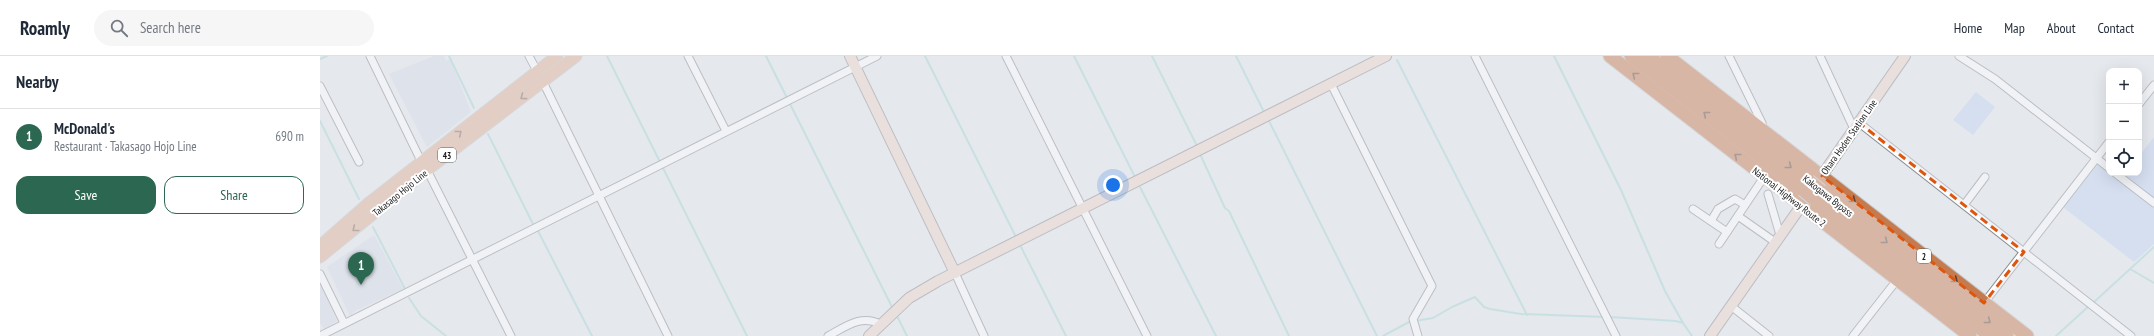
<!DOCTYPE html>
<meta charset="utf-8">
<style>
:root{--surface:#fff;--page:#f6f6f7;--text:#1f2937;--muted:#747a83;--line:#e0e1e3;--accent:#2c6751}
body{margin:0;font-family:"PT Sans Narrow",sans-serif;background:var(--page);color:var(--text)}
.controls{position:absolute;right:12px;top:12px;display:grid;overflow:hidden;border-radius:8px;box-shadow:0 4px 16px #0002}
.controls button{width:36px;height:36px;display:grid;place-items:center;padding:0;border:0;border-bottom:1px solid var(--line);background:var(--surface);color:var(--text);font:20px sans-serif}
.you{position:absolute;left:793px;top:129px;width:14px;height:14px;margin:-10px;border:3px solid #fff;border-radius:50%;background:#1a73e8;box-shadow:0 0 0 6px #1a73e833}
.badge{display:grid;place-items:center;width:26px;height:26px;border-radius:50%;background:var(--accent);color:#fff;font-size:13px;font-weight:700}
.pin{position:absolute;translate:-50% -33px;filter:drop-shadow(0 1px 2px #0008)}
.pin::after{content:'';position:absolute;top:21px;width:14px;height:12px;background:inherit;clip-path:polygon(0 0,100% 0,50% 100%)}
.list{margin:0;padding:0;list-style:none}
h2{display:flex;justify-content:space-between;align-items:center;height:52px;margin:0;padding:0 16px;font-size:17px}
h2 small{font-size:13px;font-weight:400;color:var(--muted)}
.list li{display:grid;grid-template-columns:26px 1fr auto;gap:12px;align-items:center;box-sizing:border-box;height:56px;padding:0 16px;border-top:1px solid var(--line)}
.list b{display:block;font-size:15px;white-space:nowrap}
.list p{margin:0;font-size:13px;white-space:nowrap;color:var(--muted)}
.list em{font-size:13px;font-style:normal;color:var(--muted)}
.actions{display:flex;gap:8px;padding:12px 16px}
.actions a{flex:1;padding:9px 0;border:1px solid var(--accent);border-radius:12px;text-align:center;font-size:14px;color:var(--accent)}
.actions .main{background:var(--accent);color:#fff}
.icon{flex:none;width:22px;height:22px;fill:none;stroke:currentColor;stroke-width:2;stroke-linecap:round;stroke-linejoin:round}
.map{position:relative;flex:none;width:1834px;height:280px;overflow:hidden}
header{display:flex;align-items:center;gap:24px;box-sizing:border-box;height:56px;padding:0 20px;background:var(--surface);border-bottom:1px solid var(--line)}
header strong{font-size:19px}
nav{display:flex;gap:22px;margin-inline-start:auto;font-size:14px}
.search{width:280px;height:36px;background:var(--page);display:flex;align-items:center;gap:10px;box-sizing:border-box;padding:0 14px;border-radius:22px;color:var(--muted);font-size:15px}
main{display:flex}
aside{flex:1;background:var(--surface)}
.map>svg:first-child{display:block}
</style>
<header>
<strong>Roamly</strong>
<div class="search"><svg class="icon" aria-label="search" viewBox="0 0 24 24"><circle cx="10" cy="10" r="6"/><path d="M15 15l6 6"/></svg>Search here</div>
<nav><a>Home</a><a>Map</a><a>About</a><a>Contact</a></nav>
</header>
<main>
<aside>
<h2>Nearby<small></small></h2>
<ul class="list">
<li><span class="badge">1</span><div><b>McDonald's</b><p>Restaurant · Takasago Hojo Line</p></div><em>690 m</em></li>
</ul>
<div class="actions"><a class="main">Save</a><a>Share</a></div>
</aside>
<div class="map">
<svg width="1834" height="280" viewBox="0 0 1834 280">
<rect width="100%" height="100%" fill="#e5e8ed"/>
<!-- built -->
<g fill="#d4dbe6">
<polygon points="114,0 124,0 126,5 130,3 151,56 107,91 69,18"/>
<polygon points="54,179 83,233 35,255 30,260 7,211"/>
<polygon points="0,227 17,265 4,273 0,267"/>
</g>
<!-- green -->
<g fill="#c1d6f4">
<polygon points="1656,36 1675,51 1653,79 1633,64"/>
<polygon points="1834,81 1834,143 1804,119 1806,117 1819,117 1819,100"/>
<polygon points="1779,107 1789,115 1789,117 1792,117 1834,150 1834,188 1814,206 1743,151"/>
</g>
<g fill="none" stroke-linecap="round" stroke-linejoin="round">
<!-- stream -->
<g stroke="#a6d8d8" stroke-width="2">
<polyline points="129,0 154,52"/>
<polyline points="287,0 340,106"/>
<polyline points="446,0 573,253"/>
<polyline points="605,0 696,181"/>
<polyline points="754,0 814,119"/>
<polyline points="832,0 878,92"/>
<polyline points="916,0 945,58"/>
<polyline points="1234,0 1301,134 1345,235 1363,267"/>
<polyline points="0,3 7,0"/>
<polyline points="1077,4 1207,259"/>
<polyline points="948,63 1057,280"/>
<polyline points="0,65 39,143"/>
<polyline points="168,78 214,170"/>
<polyline points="880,98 905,152 909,155 969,280"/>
<polyline points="342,110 427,280"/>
<polyline points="820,131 896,280"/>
<polyline points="53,171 85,233"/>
<polyline points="217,173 272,280"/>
<polyline points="699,187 746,280"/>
<polyline points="1810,213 1834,227"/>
<polyline points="89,242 101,260 126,280"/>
<polyline points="1773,247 1834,191"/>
<polyline points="576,258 587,280"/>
<polyline points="1290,261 1356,265 1363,267 1372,280"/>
<polyline points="1063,280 1089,266 1113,262 1132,251 1155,241 1164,251 1170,253 1201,258 1285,261"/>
<polyline points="1736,280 1769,250"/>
</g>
<defs>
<g id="street">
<polyline points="50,0 102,107"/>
<polyline points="209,0 217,15"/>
<polyline points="368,0 406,75"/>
<polyline points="686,0 827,280"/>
<polyline points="1155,0 1296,280"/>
<polyline points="1409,0 1442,67 1443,74"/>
<polyline points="1500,0 1534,73"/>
<polyline points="1639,0 1675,23 1789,112"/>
<polyline points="223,26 348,280"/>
<polyline points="1011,28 1112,230 1093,263 1098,280"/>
<polyline points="0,30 39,106"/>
<polyline points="1819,48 1834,29"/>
<polyline points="1538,66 1811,280"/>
<polyline points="107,114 191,280"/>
<polyline points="1795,117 1834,147"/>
<polyline points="1448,138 1460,179"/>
<polyline points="1644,149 1665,121"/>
<polyline points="1373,153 1407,176"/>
<polyline points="1418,160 1455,186"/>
<polyline points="1391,165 1398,153 1415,143 1425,149"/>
<polyline points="1399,188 1444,121"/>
<polyline points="635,217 664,280"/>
<polyline points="0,218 24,267"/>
<polyline points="1664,247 1789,86"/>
<polyline points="1411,250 1449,280"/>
<polyline points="0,280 557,0"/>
<path d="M 508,280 C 525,271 541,258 560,268"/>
<polyline points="1533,280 1577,224"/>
</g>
<g id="secondary">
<polyline points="530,0 635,217"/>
<polyline points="1498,125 1585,0"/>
<polyline points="549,280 589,242 618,225 1066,0"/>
<polyline points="1390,280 1486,143"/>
</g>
<g id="primary">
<polyline points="0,190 50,146 237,0"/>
<polyline points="0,201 107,114 256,0"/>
</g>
<g id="highway">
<polyline points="1290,0 1650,280"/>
<polyline points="1311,0 1483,134"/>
<polyline points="1328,0 1489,125"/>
<polyline points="1347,0 1707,280"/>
<polyline points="1501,135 1687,280"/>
<polyline points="1495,144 1670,280"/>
</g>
</defs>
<!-- street casing -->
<use href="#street" stroke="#898c90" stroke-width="9"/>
<!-- secondary casing -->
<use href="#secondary" stroke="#898c90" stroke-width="12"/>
<!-- primary casing -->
<use href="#primary" stroke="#c3c4c4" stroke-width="13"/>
<!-- highway casing -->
<use href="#highway" stroke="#c3c4c4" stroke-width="15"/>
<!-- street -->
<use href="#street" stroke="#fff" stroke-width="7"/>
<!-- secondary -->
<use href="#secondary" stroke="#eed7ca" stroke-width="10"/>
<!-- primary -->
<use href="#primary" stroke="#ddb095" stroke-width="11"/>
<!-- highway -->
<use href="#highway" stroke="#c67b4e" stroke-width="13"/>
<defs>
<g id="highway-bridge">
<polyline points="1489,125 1501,135"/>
<polyline points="1483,134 1495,144"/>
</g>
</defs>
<!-- highway-bridge casing -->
<use href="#highway-bridge" stroke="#c3c4c4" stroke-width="15" stroke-linecap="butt"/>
<!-- highway-bridge -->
<use href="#highway-bridge" stroke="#c67b4e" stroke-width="13"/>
</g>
<!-- one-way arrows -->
<defs><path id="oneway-chevron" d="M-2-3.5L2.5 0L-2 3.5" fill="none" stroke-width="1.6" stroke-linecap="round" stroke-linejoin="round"/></defs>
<g stroke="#5f4131">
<use href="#oneway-chevron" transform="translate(1315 19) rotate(-142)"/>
<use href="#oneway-chevron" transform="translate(1386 58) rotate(-142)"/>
<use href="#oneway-chevron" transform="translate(1417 100) rotate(-142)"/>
<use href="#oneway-chevron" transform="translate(1469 110) rotate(38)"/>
<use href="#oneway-chevron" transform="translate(1533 144) rotate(38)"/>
<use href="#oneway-chevron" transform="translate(1565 185) rotate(38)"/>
<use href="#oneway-chevron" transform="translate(1635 224) rotate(38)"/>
<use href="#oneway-chevron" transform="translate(1668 265) rotate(38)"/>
</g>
<g stroke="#7c6659">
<use href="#oneway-chevron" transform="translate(203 41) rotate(143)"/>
<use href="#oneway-chevron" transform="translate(139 77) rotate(-39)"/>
<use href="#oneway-chevron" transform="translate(35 173) rotate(141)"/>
</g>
<!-- marked area -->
<path d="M0 0H1834V280H0ZM 1538,66 L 1704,196 L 1664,247 L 1502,120 Z" fill="#e5e8ed" fill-opacity=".55" fill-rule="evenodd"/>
<path fill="none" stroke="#de560d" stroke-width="3" stroke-dasharray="8 5" stroke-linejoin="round" d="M 1538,66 L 1704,196 L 1664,247 L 1502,120 Z"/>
<g text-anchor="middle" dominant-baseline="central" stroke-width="4" stroke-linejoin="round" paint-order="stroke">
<!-- shield labels -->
<g fill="#fff" stroke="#5f5f61" stroke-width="1">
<rect x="118" y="92" width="18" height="14" rx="3"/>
<rect x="1597" y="193" width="14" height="14" rx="3"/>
</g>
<g font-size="9" font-weight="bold" fill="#1a1b1d">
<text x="127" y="99">43</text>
<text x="1604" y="200">2</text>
</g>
<!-- street labels -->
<g font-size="10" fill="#1a1b1d" stroke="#fff">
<text transform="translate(1529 81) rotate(-55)">Ohara Hoden Station Line</text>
<text transform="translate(80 137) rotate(-39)">Takasago Hojo Line</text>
<text transform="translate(1508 140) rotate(38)">Kakogawa Bypass</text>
<text transform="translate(1469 141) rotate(38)">National Highway Route 2</text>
</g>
</g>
</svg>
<div class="controls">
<button>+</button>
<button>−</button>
<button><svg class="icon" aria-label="locate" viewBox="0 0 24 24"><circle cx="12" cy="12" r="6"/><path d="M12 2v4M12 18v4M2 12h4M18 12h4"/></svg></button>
</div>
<div class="you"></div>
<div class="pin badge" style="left:41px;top:229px">1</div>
</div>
</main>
